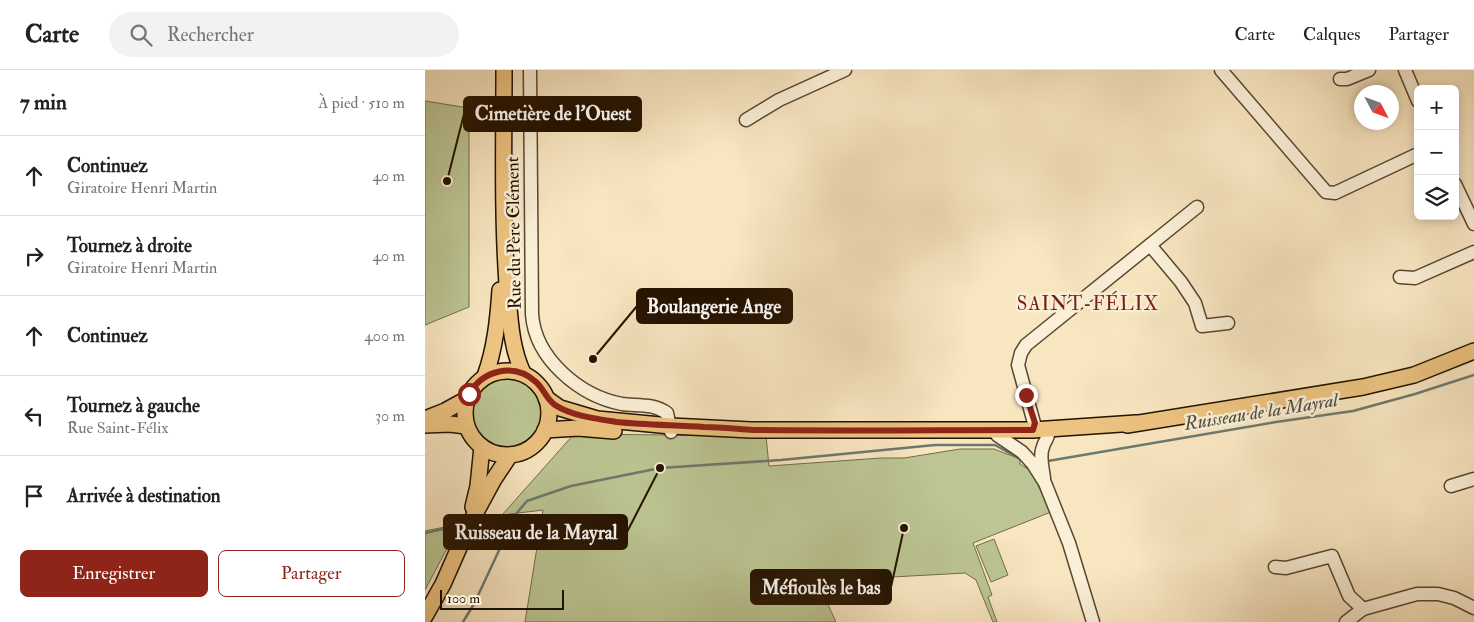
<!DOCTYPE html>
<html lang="fr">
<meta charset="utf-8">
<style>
:root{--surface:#fff;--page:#f2f2f2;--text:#222;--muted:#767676;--line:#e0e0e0;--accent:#8f2418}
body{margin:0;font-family:"IM FELL Double Pica",serif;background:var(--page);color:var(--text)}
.controls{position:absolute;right:15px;top:15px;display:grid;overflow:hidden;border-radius:8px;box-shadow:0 2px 8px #0003}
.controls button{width:45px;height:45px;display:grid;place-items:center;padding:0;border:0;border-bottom:1px solid var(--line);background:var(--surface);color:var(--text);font:25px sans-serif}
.compass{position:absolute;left:929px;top:15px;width:45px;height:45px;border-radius:50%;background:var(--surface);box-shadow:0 2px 8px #0003;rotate:131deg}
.scale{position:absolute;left:15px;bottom:12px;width:124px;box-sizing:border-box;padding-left:5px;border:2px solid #231200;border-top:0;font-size:14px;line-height:18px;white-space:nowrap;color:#231200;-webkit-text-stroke:4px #faefd7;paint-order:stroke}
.stop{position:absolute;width:15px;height:15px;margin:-11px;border:4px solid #8f2418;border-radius:50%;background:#fff}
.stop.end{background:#8f2418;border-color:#fff;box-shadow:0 1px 5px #0008}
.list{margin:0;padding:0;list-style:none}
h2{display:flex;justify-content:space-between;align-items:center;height:65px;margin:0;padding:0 20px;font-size:21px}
h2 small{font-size:16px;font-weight:400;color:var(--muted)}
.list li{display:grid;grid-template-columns:32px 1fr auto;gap:15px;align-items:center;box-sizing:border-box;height:80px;padding:0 20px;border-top:1px solid var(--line)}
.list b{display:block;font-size:19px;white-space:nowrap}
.list p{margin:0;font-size:16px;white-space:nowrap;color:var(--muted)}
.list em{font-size:16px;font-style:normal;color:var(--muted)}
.actions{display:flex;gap:10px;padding:15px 20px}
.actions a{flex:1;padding:11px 0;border:1px solid var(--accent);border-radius:8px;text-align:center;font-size:18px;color:var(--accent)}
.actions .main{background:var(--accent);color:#fff}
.icon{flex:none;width:28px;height:28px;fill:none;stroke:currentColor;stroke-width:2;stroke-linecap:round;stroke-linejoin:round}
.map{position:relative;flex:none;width:1049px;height:552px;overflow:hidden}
header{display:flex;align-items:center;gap:30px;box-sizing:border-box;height:70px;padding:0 25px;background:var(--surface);border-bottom:1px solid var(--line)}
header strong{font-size:24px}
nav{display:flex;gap:28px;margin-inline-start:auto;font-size:18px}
.search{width:350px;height:45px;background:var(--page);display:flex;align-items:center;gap:12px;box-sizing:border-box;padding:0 18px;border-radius:28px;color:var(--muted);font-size:19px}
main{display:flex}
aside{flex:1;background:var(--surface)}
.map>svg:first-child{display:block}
</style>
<header>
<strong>Carte</strong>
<div class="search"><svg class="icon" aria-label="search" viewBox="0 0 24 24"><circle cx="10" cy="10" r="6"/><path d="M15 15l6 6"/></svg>Rechercher</div>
<nav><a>Carte</a><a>Calques</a><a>Partager</a></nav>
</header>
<main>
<aside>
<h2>7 min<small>À pied · 510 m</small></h2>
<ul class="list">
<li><svg class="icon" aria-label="ahead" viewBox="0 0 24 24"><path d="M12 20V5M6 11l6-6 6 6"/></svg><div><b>Continuez</b><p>Giratoire Henri Martin</p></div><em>40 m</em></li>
<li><svg class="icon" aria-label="right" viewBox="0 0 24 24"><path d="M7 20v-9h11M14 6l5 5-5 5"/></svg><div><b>Tournez à droite</b><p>Giratoire Henri Martin</p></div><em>40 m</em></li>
<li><svg class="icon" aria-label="ahead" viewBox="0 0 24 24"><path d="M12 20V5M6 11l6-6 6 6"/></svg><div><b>Continuez</b></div><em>400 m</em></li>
<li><svg class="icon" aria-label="left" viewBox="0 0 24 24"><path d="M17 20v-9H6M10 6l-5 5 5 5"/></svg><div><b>Tournez à gauche</b><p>Rue Saint-Félix</p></div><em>30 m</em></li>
<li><svg class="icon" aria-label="arrive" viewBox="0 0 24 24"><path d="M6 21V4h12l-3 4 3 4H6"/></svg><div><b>Arrivée à destination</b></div></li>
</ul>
<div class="actions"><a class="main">Enregistrer</a><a>Partager</a></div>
</aside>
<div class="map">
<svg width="1049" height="552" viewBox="0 0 1049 552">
<rect width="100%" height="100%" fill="#f8e6c1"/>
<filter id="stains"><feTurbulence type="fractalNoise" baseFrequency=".004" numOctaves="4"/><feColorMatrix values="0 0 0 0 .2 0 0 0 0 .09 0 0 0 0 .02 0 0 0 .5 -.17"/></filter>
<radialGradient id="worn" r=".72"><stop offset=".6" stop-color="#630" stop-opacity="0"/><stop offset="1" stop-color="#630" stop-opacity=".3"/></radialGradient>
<!-- green -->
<g fill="#bcc593" stroke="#706c4a">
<polygon points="0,31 44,38 44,237 0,255"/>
<circle cx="82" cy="343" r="36"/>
<polygon points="149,364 341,366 344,396 456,388 479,388 535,379 569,379 595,389 595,394 606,401 626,442 548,473 567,525 563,527 572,552 568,552 551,510 540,503 449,508 399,526 411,552 100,552 118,440 77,445"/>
<polygon points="35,454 0,520 0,461"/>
<polygon points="569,469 583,505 566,512 551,476"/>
</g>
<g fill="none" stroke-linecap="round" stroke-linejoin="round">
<!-- stream -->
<g stroke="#6d796e" stroke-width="2.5">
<polyline points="623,391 851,352 928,341 990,324 1049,305"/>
<polyline points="0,463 27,457"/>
<polyline points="38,552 49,534 91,444 102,431 146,416 235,398 356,390 510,375 570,375 595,389"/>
</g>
<defs>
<g id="minor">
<path d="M 105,0 L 107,244 C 110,289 155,326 197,334 C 212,336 228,333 242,343 L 246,362"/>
<polyline points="796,0 901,122 910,123 993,84"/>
<polyline points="980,0 993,31"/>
<polyline points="915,9 922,9 944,0"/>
<polyline points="321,50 354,30 420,0"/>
<polyline points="1030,114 1049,154"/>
<polyline points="725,175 756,212 770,233 777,256 803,253"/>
<polyline points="975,207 990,208 1049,182"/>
<polyline points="608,360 609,353 593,295 596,283 601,275 772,137"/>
<polyline points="572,365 597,382 608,394 620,413 644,473 668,552"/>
<path d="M 619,408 C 618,399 614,386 618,377 C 619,372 622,370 623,365"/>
<polyline points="1026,416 1049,409"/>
<polyline points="850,497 861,498 907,486 924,526 938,539"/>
<polyline points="921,552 938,539 992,524 1013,524 1029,528 1049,538"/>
</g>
<g id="major">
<path d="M 79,0 C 79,71 77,143 82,214 C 85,245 85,275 98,303"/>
<circle cx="82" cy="343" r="42"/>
<path d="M 60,306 C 70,279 73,249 75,220"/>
<polyline points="121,328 135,338 172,349 246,356 326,360 608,360 711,353"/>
<polyline points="0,349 20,341 42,329"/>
<polyline points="0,355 25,354 41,356"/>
<polyline points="702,355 938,317 989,305 1049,281"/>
<polyline points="120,360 153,358 189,361"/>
<polyline points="48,437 53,416 57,377"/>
<polyline points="0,546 18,514 44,455 69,409 85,385"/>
</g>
</defs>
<!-- minor casing -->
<use href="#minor" stroke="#584730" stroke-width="15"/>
<!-- major casing -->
<use href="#major" stroke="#231200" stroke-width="18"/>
<!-- minor -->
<use href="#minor" stroke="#faefd7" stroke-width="12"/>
<!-- major -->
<use href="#major" stroke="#ecc380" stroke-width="15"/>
</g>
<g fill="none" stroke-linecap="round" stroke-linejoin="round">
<!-- route -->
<path stroke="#8f2418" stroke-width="6" d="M 44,324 C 58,300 89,292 111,312 C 119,319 121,329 130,335 C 147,346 172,349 192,352 C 221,355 250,355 279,357 C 295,357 312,359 328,360 C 421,361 515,360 608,360 L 610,353 L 601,325"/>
</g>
<g text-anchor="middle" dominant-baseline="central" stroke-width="5" stroke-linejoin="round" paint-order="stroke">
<!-- street labels -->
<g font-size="18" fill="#231200" stroke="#faefd7">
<text transform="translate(89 163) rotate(-91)">Rue du Père Clément</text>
</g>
<!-- neighbourhood labels -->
<g font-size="19" letter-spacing="1" fill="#7a1f14" stroke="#faefd7">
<text x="663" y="234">SAINT-FÉLIX</text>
</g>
<!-- water labels -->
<g font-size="19" font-style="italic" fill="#4e4e40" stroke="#faefd7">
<text transform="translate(836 342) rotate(-9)">Ruisseau de la Mayral</text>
</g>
</g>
<!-- callouts -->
<path fill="none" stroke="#231200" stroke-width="2" d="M22 111L39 44M168 289L212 236M235 398L202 462M479 458L466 517"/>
<g fill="#231200" stroke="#faefd7" stroke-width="2">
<circle cx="22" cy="111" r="5"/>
<circle cx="168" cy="289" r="5"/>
<circle cx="235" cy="398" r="5"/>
<circle cx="479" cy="458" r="5"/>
</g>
<g fill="#231200" stroke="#231200" stroke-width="2">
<rect x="39" y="27" width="177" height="34" rx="5"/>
<rect x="212" y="219" width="155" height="34" rx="5"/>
<rect x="19" y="445" width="183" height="34" rx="5"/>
<rect x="326" y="500" width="140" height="34" rx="5"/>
</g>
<g font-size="19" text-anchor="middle" font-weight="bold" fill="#fff">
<text x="128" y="50">Cimetière de l'Ouest</text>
<text x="289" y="243">Boulangerie Ange</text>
<text x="111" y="469">Ruisseau de la Mayral</text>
<text x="396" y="524">Méfioulès le bas</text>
</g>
<rect width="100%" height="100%" filter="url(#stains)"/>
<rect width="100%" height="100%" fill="url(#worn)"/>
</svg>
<div class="controls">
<button>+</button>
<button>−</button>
<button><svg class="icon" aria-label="layers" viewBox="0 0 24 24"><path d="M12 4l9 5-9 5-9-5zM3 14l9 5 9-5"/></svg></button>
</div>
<svg class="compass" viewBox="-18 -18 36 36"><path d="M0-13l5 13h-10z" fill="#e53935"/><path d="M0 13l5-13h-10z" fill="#767676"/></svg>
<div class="scale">100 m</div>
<div class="stop" style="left:44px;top:324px"></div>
<div class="stop end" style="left:601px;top:325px"></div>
</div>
</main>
